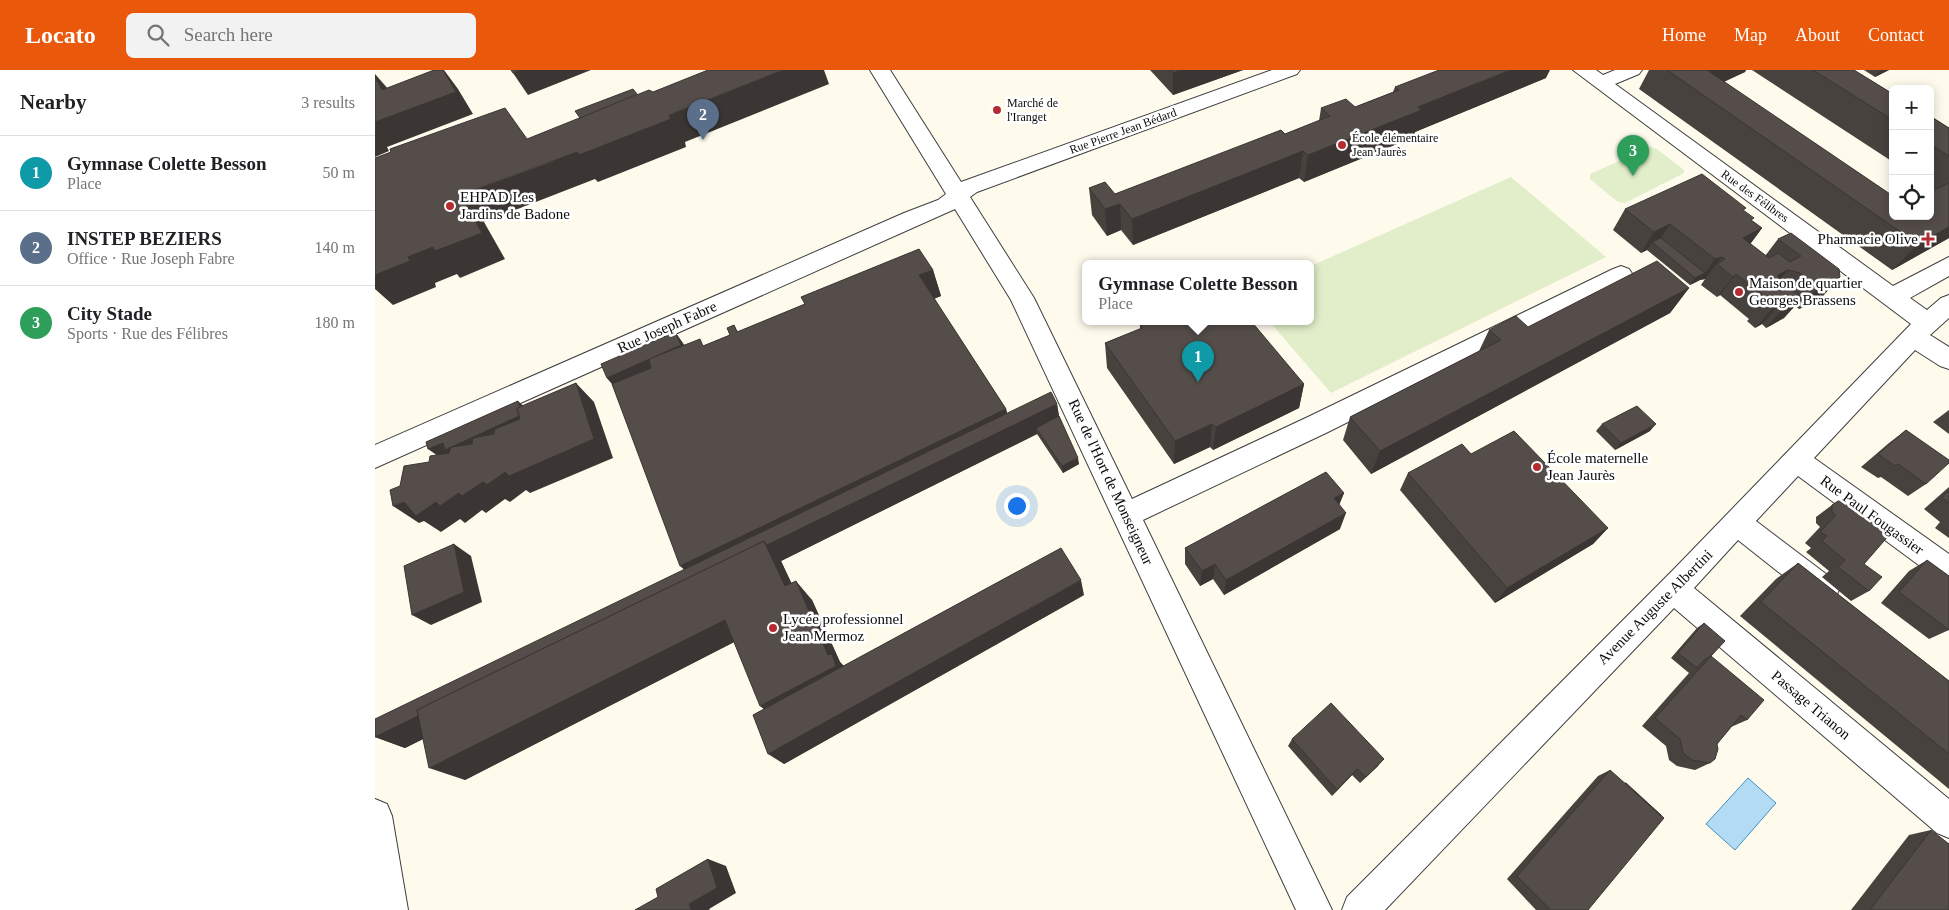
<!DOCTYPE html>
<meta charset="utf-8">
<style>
:root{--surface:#fff;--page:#f2f2f2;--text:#202124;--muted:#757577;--line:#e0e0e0;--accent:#ea580c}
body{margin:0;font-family:Georgia,serif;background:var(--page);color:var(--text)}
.controls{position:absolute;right:15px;top:15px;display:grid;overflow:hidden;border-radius:8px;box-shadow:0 2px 12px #0003}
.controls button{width:45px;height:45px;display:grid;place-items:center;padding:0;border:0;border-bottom:1px solid var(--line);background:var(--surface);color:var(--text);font:25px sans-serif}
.you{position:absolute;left:641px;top:435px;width:18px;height:18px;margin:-12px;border:4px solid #fff;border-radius:50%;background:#1a73e8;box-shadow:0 0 0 8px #1a73e833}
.badge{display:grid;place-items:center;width:32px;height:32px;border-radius:50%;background:var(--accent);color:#fff;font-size:16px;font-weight:700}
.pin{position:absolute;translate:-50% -41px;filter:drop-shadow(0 1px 2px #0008)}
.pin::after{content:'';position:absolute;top:26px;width:18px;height:15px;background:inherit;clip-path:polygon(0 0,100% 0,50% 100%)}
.popup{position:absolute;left:707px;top:190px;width:232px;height:65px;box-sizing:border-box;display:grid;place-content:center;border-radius:8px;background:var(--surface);filter:drop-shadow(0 1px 4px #0005);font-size:16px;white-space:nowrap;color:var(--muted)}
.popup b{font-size:19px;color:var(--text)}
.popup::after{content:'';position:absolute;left:50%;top:100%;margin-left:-10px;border:10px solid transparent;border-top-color:var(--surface)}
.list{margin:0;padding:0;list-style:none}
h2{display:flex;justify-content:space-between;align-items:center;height:65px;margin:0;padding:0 20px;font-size:21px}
h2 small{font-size:16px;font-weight:400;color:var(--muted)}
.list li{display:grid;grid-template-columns:32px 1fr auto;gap:15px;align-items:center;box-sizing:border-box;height:75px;padding:0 20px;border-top:1px solid var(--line)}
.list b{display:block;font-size:19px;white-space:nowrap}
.list p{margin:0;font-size:16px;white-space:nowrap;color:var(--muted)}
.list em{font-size:16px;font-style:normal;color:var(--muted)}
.icon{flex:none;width:28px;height:28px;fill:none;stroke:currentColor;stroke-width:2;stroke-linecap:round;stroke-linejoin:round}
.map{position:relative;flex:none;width:1574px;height:840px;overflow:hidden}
header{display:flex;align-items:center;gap:30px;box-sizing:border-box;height:70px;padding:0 25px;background:var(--accent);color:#fff}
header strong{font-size:24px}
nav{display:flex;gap:28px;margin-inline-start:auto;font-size:18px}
.search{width:350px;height:45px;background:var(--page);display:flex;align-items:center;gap:12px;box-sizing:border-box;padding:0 18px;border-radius:8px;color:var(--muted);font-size:19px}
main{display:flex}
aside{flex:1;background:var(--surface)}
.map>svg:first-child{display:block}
</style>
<header>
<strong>Locato</strong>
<div class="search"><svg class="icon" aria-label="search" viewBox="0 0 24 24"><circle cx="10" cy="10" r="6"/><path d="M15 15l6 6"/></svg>Search here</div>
<nav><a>Home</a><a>Map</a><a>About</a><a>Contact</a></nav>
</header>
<main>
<aside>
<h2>Nearby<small>3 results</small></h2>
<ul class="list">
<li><span class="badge" style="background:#0f9aa8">1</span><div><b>Gymnase Colette Besson</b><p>Place</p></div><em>50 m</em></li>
<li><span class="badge" style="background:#5c6f8a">2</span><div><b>INSTEP BEZIERS</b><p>Office · Rue Joseph Fabre</p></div><em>140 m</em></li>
<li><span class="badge" style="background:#2e9e5b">3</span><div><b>City Stade</b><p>Sports · Rue des Félibres</p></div><em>180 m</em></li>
</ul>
</aside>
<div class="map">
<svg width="1574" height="840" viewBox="0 0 1574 840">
<rect width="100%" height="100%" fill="#fefaec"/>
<!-- pitch -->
<g fill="#e1eec9">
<polygon points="1276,77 1282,79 1309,100 1309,103 1250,133 1243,132 1215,109 1215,104"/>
<polygon points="1136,107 1231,187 956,323 894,251 936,251 936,196"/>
</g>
<!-- water -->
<polygon fill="#b3dbf3" stroke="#3e91c7" points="1373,708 1401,733 1360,780 1331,754"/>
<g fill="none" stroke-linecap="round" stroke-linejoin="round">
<defs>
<g id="minor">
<polygon points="495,0 515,0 586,112 897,0 925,0 922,4 602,122 595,127 659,228 757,429 935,346 1238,199 1246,196 1254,199 1258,205 1254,211 953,362 768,450 957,840 921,840 636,230 580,139 0,398 0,375 529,143 563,130 571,124"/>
<polygon points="1198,0 1221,0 1228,5 1240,0 1267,0 1264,4 1240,14 1518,216 1574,187 1574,206 1535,228 1552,240 1566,228 1574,225 1574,248 1555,265 1574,277 1574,299 1565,296 1540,280 1439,388 1574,484 1574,514 1564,510 1423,406 1381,451 1459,510 1464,520 1459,530 1449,533 1439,530 1363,470 1319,518 1574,729 1574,768 1562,763 1299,538 1010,840 967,840 972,827 1300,498 1536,254"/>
<polygon points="0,729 12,734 17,746 33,840 0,840"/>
</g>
</defs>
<!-- minor casing -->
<use href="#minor" stroke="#3f3f3f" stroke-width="2"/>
<!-- minor -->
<use href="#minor" fill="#fff" fill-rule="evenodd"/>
</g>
<!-- wall -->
<g fill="#48423f">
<polygon points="775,0 868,0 798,25"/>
<polygon points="1274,0 1371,0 1370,2 1349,12 1518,146 1555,146 1560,120 1555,117 1555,46 1574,58 1574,168 1517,200 1264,19"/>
<polygon points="1377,0 1479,0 1518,24 1518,92"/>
<polygon points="1489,0 1514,0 1500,7"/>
<polygon points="1171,8 1040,62 1039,67 929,112 924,108 758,175 746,160 732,166 717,145 714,118 740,124 910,64 944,51 946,38 980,37 1018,22 1020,17"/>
<polygon points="1250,139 1369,141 1377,151 1387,158 1375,174 1390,186 1403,169 1465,207 1446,228 1424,239 1420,236 1409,248 1391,258 1387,254 1380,258 1372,251 1374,249 1345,225 1342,227 1326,215 1330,209 1325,210 1315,215 1272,180 1266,183 1238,160"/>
<polygon points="558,200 566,226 559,229 631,339 632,344 682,334 684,346 704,394 688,403 662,364 406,491 416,513 437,530 465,592 469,596 709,525 409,694 389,639 359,572 90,710 48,669 30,678 0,667 309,500 237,314 232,308 300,262 309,275 330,276 355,265 359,255 363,262 430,234 426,227"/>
<polygon points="1314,218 1295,243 996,404 968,370 975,347 1104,281 1114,260 1153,257"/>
<polygon points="765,255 929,314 924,338 838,380 835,377 799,394 732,298 730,273 765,259"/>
<polygon points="1574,340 1574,364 1558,352"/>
<polygon points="1227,354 1275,361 1240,380 1221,361"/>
<polygon points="1531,360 1551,414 1533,426 1506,407 1503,408 1486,397 1514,373"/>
<polygon points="1096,384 1233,458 1218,474 1120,533 1025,420 1033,403"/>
<polygon points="1574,417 1574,468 1560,458 1565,452 1549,439"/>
<polygon points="969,423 964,435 965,459 849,525 838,509 825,516 810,494 810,478"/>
<polygon points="1457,435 1489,494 1494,521 1476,531 1447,507 1454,501 1431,482 1436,478 1430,473 1445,457 1441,453 1441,447"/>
<polygon points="1552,490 1574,560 1554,569 1506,533 1534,501"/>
<polygon points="1423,493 1574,611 1574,719 1365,546 1401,509"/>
<polygon points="1329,553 1336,586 1372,650 1356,657 1342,674 1335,693 1320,700 1302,696 1294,690 1291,676 1267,656 1314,603 1296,588 1322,558"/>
<polygon points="917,669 1003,696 985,713 977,705 957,726 913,676"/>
<polygon points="1235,700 1213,840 1161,840 1132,809 1223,706"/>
<polygon points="1556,760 1574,840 1476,840 1534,765"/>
</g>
<!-- shaded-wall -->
<g fill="#3b3633">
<polygon points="69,0 83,19 98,44 12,77 14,81 0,87 0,52"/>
<polygon points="145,0 216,0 153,25 138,3"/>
<polygon points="408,0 449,0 454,14 310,72 311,77 223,112 220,109 109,152 130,189 85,208 82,204 60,213 61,217 18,235 0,219 0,205 33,187 85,125 170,94"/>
<polygon points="807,0 868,0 798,25 798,3"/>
<polygon points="1135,0 1175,0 1171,8 1040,62 1039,67 929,112 933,85 1043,37"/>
<polygon points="1335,0 1371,0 1370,2 1324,22 1323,21"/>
<polygon points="1505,0 1514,0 1500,7"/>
<polygon points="0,4 14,20 7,20 0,8"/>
<polygon points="928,81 924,108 758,175 757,149"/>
<polygon points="745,134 746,160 732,166 730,139"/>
<polygon points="1295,154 1281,175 1277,172 1272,180 1266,183 1279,162"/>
<polygon points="1574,157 1574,168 1517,200 1543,174"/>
<polygon points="1387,158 1371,180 1368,168"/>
<polygon points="1347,187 1330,209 1325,210 1315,215 1320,208 1330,203 1340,189"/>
<polygon points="558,200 566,226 552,231 544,205"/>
<polygon points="1413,200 1395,221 1386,226 1403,205"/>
<polygon points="1361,204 1345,225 1342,227 1358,207"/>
<polygon points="1465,207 1446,228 1424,239 1442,219"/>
<polygon points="1314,218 1295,243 996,404 1005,381"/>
<polygon points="1427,227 1409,248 1391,258 1409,237"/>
<polygon points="1405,234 1387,254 1380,258 1398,238"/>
<polygon points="300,262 310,276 244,322 232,308"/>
<polygon points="201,313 219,332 238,388 155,423 151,420 135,432 130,429 111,443 107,440 90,453 85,449 66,462 49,451 44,453 18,436 29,432"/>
<polygon points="929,314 924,338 838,380 841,357"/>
<polygon points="143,331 157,344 70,391 53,379"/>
<polygon points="682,334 685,353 661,358 662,364 406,491 427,535 410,516 400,494 30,678 0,667 321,510 305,496 631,339 636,357"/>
<polygon points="837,354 835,377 799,394 800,371"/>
<polygon points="1281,354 1275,361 1240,380 1246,373"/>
<polygon points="703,388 704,394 688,403 687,396"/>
<polygon points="969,423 962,440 959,428"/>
<polygon points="971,443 965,459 849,525 851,510"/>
<polygon points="1233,458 1218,474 1120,533 1132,518"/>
<polygon points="79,474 96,486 107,532 56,555 37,545"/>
<polygon points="840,494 838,509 825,516 827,501"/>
<polygon points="706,510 709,525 409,694 393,684"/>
<polygon points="421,511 437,530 465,592 472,600 404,651 385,636 453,585"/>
<polygon points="350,550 369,567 90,710 54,698"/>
<polygon points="1009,689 1003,696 985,713"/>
<polygon points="982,699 977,705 957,726 962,720"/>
<polygon points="333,789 351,796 361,823 334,839 335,840 316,840 314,834"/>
</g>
<!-- building -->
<g fill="#544d49" stroke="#3b3633">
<polygon points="59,0 68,0 81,22 0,52 0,8 7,20"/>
<polygon points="136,0 145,0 138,3"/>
<polygon points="333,0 408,0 294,45 296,49 204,85 202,82 85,125 107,163 60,181 58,177 33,187 35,191 0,205 0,88 16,82 15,79 130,38 152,69 274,20 278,22"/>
<polygon points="796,0 807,0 798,3"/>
<polygon points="1064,0 1135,0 1043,37 1047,40 933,85 928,81 757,149 745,134 730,139 714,118 730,112 740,124 906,60 910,64 955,46 946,38 971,29 980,37 1024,20 1020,17"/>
<polygon points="1292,0 1332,0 1518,126 1518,146 1555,146 1555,122 1574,113 1574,157 1543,174"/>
<polygon points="1438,0 1479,0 1518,24 1518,50"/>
<polygon points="258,19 262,24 205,48 200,41"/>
<polygon points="1555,46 1574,58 1574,86 1555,74"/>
<polygon points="1327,104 1371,138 1368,140 1379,148 1376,150 1387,158 1368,168 1394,188 1403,183 1415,192 1426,186 1403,169 1416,163 1464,199 1465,207 1442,219 1425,203 1413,200 1403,205 1405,213 1427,227 1409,237 1405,234 1398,238 1389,231 1392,228 1361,204 1358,207 1342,194 1350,189 1347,187 1340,189 1295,154 1279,162 1250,139"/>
<polygon points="1286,168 1330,203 1320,208 1277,172"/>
<polygon points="544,179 558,200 544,205 631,339 305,496 237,314 276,298 274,289 325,269 328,276 355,265 352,258 359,255 362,262 430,234 426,227"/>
<polygon points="1282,191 1314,218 1005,381 975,347 1126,270 1114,260 1141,246 1153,257"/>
<polygon points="774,251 876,251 929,314 841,357 837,354 800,371 730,273 767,258 765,255"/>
<polygon points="300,262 306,275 232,308 226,294"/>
<polygon points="201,313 219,369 134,406 130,402 112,415 108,412 87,426 84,423 65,436 61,432 41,446 29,432 18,436 15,420 25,416 29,396 54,392 55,386 74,383 76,377 97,374 98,368 119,364 120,359 145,349 142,338"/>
<polygon points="676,322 682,334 392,475 389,471 42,640 43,646 0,667 0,649"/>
<polygon points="143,331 145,337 142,338 144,346 70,380 68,373 53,379 51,372"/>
<polygon points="1262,336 1281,354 1246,373 1227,354"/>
<polygon points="684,346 703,388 687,396 661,358"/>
<polygon points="1531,360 1574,390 1574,393 1551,414 1523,394 1520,396 1503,384"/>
<polygon points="1139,361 1233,458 1132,518 1033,403 1087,374 1096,384"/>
<polygon points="951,402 969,423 959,428 971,443 851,510 840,494 827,501 810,478"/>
<polygon points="1574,421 1574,433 1567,427"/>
<polygon points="1463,431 1472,432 1516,463 1489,494 1507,507 1494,521 1463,497 1470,490 1447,471 1452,466 1445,462 1461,445 1457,442 1457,435"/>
<polygon points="389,471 410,516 421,511 453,585 457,584 461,596 385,636 350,550 54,698 42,640"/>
<polygon points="79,474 89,522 37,545 29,496"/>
<polygon points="686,478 706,510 393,684 378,645"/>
<polygon points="1552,490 1574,506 1574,560 1524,522"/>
<polygon points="1423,493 1574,611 1574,684 1386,532"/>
<polygon points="1329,553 1350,571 1336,586 1329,590 1322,598 1303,583"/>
<polygon points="1336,586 1389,630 1372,650 1366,645 1342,674 1343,679 1340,689 1335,693 1317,690 1308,683 1305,669 1280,648"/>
<polygon points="956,633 1009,689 991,707 982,699 962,720 917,669"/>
<polygon points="1235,700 1289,748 1213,840 1176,840 1142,806"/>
<polygon points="1250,713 1251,713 1286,745 1286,746"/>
<polygon points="1556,760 1574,774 1574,840 1495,840"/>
<polygon points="333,789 342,818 314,834 316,840 260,840 283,827 281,819"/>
</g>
<!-- markers -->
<g fill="#b52b32" stroke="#fff" stroke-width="2">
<circle cx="622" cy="40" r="5"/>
<circle cx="967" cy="75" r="5"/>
<circle cx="75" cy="136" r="5"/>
<path d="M1550.5 161.5h5v5h5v5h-5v5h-5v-5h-5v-5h5z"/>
<circle cx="1364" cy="222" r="5"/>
<circle cx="1162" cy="397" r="5"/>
<circle cx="398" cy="558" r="5"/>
</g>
<g text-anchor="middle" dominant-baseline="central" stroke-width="5" stroke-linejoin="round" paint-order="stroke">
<!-- far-poi labels -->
<g font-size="12" fill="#0c0c0c" stroke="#fff" text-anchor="start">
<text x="632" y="33">Marché de<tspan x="632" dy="14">l'Iranget</tspan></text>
<text x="977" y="68">École élémentaire<tspan x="977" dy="14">Jean Jaurès</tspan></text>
</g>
<!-- far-street labels -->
<g font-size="12" fill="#0c0c0c" stroke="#fff">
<text transform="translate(748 61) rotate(-20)">Rue Pierre Jean Bédard</text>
<text transform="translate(1380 126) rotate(36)">Rue des Félibres</text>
</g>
<!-- poi labels -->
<g font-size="15" fill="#0c0c0c" stroke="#fff" text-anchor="start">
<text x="85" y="127">EHPAD Les<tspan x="85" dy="17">Jardins de Badone</tspan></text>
<text x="1543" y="169" text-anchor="end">Pharmacie Olive</text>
<text x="1374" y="213">Maison de quartier<tspan x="1374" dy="17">Georges Brassens</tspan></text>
<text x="1172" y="388">École maternelle<tspan x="1172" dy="17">Jean Jaurès</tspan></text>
<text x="408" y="549">Lycée professionnel<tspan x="408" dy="17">Jean Mermoz</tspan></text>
</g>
<!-- street labels -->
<g font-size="15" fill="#0c0c0c" stroke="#fff">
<text transform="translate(292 257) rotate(-24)">Rue Joseph Fabre</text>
<text transform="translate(736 412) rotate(65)">Rue de l'Hort de Monseigneur</text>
<text transform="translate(1497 445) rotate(36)">Rue Paul Fougassier</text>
<text transform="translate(1280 537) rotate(-45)">Avenue Auguste Albertini</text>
<text transform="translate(1436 635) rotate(40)">Passage Trianon</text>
</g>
</g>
</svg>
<div class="controls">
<button>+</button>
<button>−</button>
<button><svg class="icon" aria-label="locate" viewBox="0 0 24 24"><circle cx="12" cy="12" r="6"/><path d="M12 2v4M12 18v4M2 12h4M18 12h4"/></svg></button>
</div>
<div class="you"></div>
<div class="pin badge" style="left:823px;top:312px;background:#0f9aa8">1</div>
<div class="popup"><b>Gymnase Colette Besson</b>Place</div>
<div class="pin badge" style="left:328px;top:70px;background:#5c6f8a">2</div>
<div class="pin badge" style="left:1258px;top:106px;background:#2e9e5b">3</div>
</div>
</main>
